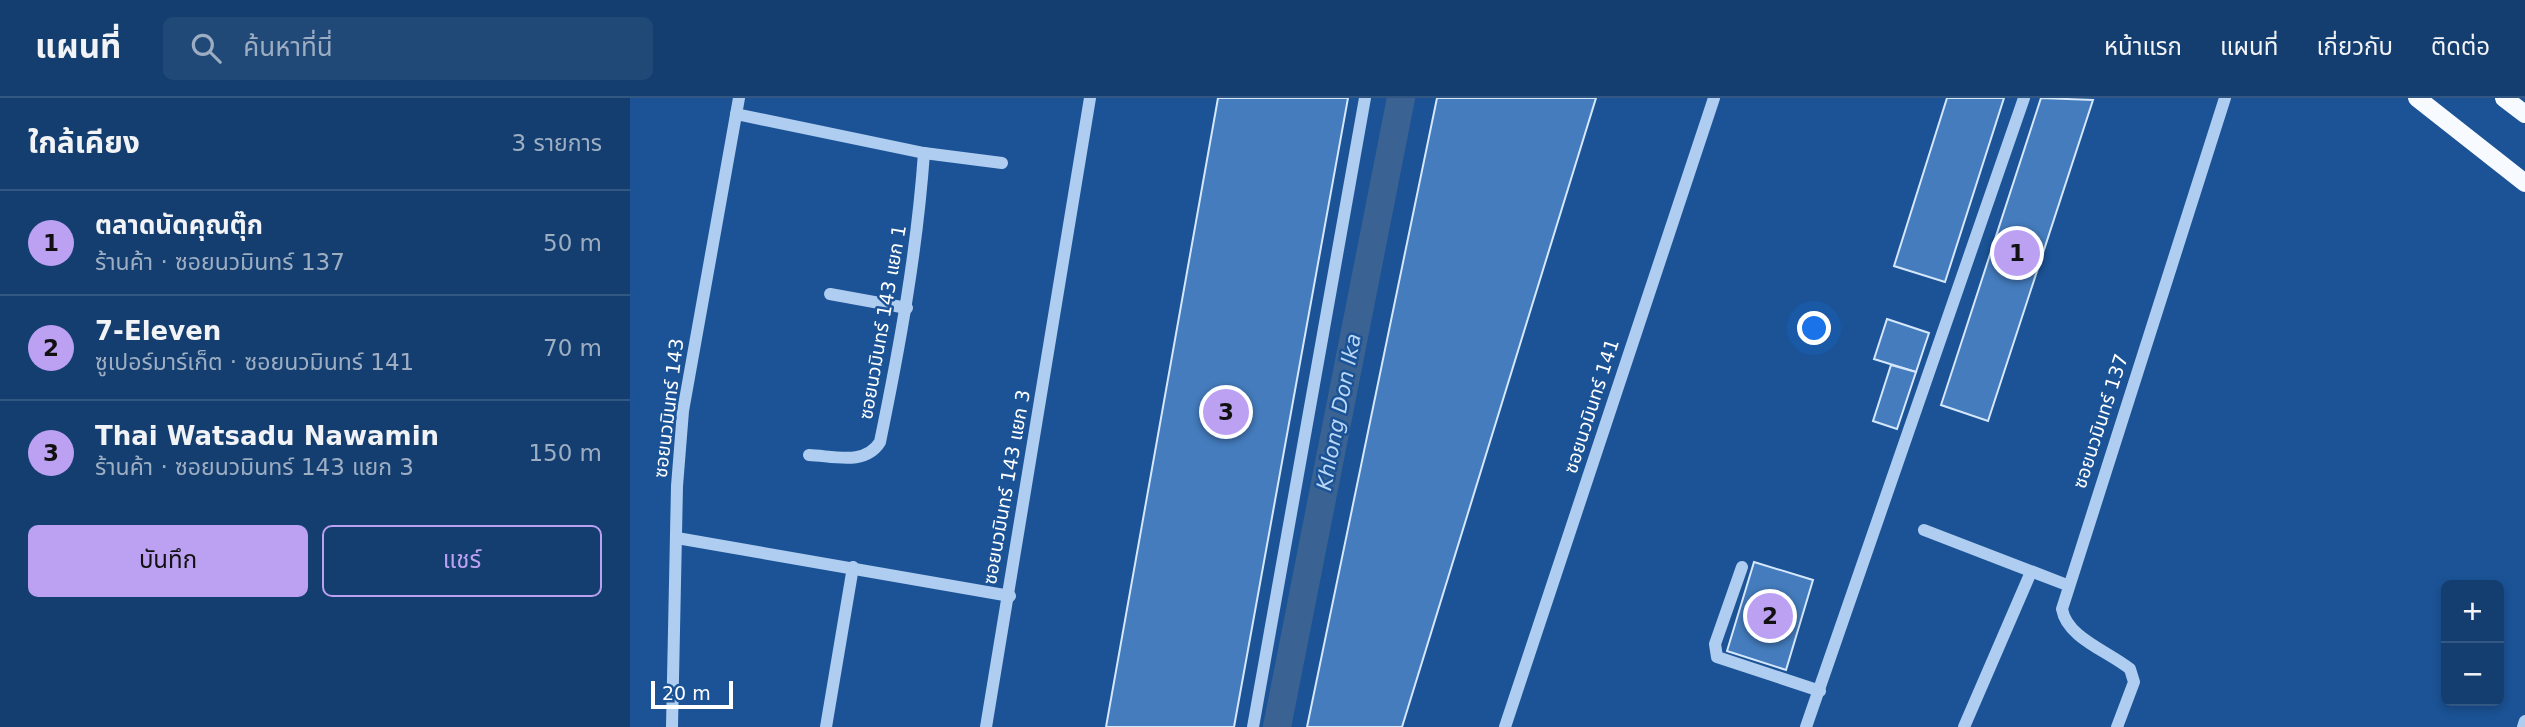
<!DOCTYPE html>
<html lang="th">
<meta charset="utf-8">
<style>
:root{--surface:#143e70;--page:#214978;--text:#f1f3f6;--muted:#9daec3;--line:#335783;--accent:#bca0f2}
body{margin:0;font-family:"DejaVu Sans","Noto Sans Thai",sans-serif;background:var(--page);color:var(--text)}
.controls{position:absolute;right:21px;bottom:21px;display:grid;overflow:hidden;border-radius:10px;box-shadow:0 4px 10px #0003}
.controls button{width:63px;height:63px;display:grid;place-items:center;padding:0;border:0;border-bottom:2px solid var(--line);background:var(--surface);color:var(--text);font:35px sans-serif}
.scale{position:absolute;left:21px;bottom:18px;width:82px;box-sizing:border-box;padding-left:7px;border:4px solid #fff;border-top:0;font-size:19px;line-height:24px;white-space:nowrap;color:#fff;-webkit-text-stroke:5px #1b5396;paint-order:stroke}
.you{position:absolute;left:1185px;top:231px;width:24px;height:24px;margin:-18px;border:5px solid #fff;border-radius:50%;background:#1a73e8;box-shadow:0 0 0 10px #1a73e833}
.badge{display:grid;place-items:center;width:46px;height:46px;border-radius:50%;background:var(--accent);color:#111;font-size:23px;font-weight:700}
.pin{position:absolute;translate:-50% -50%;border:4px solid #fff;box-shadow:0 2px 7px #0006}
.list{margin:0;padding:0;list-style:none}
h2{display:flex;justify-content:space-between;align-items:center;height:91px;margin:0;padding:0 28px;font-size:30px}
h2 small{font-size:23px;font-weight:400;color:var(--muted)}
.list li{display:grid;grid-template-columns:46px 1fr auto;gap:21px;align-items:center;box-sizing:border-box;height:105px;padding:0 28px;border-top:2px solid var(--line)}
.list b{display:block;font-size:26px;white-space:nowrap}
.list p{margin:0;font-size:23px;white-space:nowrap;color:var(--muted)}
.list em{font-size:23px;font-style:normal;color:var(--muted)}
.actions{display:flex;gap:14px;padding:21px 28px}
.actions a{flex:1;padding:16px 0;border:2px solid var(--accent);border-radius:10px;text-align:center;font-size:24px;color:var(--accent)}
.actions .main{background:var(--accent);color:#111}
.icon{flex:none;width:38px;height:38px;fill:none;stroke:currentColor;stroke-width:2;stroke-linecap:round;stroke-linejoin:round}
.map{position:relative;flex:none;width:1895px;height:629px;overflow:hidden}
header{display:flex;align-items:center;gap:42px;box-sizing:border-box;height:98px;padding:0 35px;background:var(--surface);border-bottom:2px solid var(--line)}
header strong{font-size:33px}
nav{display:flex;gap:38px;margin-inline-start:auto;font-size:24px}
.search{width:490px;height:63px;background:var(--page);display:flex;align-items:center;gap:18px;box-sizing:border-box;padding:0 24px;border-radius:10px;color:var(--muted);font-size:26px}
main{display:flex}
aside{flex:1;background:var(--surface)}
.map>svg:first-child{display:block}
</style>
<header>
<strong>แผนที่</strong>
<div class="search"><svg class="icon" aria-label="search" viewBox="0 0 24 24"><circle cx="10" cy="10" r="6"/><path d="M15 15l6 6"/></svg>ค้นหาที่นี่</div>
<nav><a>หน้าแรก</a><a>แผนที่</a><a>เกี่ยวกับ</a><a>ติดต่อ</a></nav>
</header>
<main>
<aside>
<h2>ใกล้เคียง<small>3 รายการ</small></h2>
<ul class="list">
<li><span class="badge">1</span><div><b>ตลาดนัดคุณตุ๊ก</b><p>ร้านค้า · ซอยนวมินทร์ 137</p></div><em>50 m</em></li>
<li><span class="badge">2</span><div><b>7-Eleven</b><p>ซูเปอร์มาร์เก็ต · ซอยนวมินทร์ 141</p></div><em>70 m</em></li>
<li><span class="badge">3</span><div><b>Thai Watsadu Nawamin</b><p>ร้านค้า · ซอยนวมินทร์ 143 แยก 3</p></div><em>150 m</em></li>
</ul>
<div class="actions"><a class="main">บันทึก</a><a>แชร์</a></div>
</aside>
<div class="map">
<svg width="1895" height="629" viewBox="0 0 1895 629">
<rect width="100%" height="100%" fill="#1b5396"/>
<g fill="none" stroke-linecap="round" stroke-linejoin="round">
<!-- canal -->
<polyline stroke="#3a6393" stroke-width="28" points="647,629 771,0"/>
</g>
<!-- building -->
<g fill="#447cbd" stroke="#d5e7fb" stroke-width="2">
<polygon points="588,0 718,0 604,629 476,629"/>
<polygon points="807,0 966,0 772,629 677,629"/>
<polygon points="1317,0 1374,0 1315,184 1264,168"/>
<polygon points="1411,0 1463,2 1358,323 1311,307"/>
<polygon points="1257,221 1299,235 1286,274 1244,261"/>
<polygon points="1261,267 1286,274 1267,331 1243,323"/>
<polygon points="1124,464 1183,482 1156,572 1097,553"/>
</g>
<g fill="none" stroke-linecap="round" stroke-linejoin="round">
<!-- minor -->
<g stroke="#aecdf0" stroke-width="12">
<polyline points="106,16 294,55 372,65"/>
<polyline points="200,196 277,210"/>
<path d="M 179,357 C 204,358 235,368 250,344 C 270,247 287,153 294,55"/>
<polyline points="1294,432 1437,487"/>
<polyline points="47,440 380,498"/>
<polyline points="1112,469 1085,546 1087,559 1190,593"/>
<polyline points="42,629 47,388 53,313 109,0"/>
<polyline points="196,629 223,469"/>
<polyline points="356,629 460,0"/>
<polyline points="623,629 735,0"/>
<polyline points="875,629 1084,0"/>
<polyline points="1176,629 1394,0"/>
<polyline points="1334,629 1401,474"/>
<path d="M 1487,629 L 1504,584 L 1500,571 C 1478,553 1437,540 1432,511 L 1595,0"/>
<polyline points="1893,629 1895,623"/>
</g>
<!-- major -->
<g stroke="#f7faff" stroke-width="18">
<polyline points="1787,0 1895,85"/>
<polyline points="1874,0 1895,16"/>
</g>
</g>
<g text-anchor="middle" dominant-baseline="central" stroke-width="5" stroke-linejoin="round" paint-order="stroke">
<!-- street labels -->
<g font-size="19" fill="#fff" stroke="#1b5396">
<text transform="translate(252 224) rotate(-80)">ซอยนวมินทร์ 143 แยก 1</text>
<text transform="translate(961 308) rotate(-72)">ซอยนวมินทร์ 141</text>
<text transform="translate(38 310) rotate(-83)">ซอยนวมินทร์ 143</text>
<text transform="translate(1470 323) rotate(-72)">ซอยนวมินทร์ 137</text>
<text transform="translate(376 389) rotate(-80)">ซอยนวมินทร์ 143 แยก 3</text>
</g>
<!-- water labels -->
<g font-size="21" font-style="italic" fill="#bad7f6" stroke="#1b5396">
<text transform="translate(709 314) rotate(-79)">Khlong Don Ika</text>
</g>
</g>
</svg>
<div class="controls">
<button>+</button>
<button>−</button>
</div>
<div class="scale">20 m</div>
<div class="you"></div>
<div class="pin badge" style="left:1387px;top:155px">1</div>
<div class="pin badge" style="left:1140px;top:518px">2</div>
<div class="pin badge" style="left:596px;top:314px">3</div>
</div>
</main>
